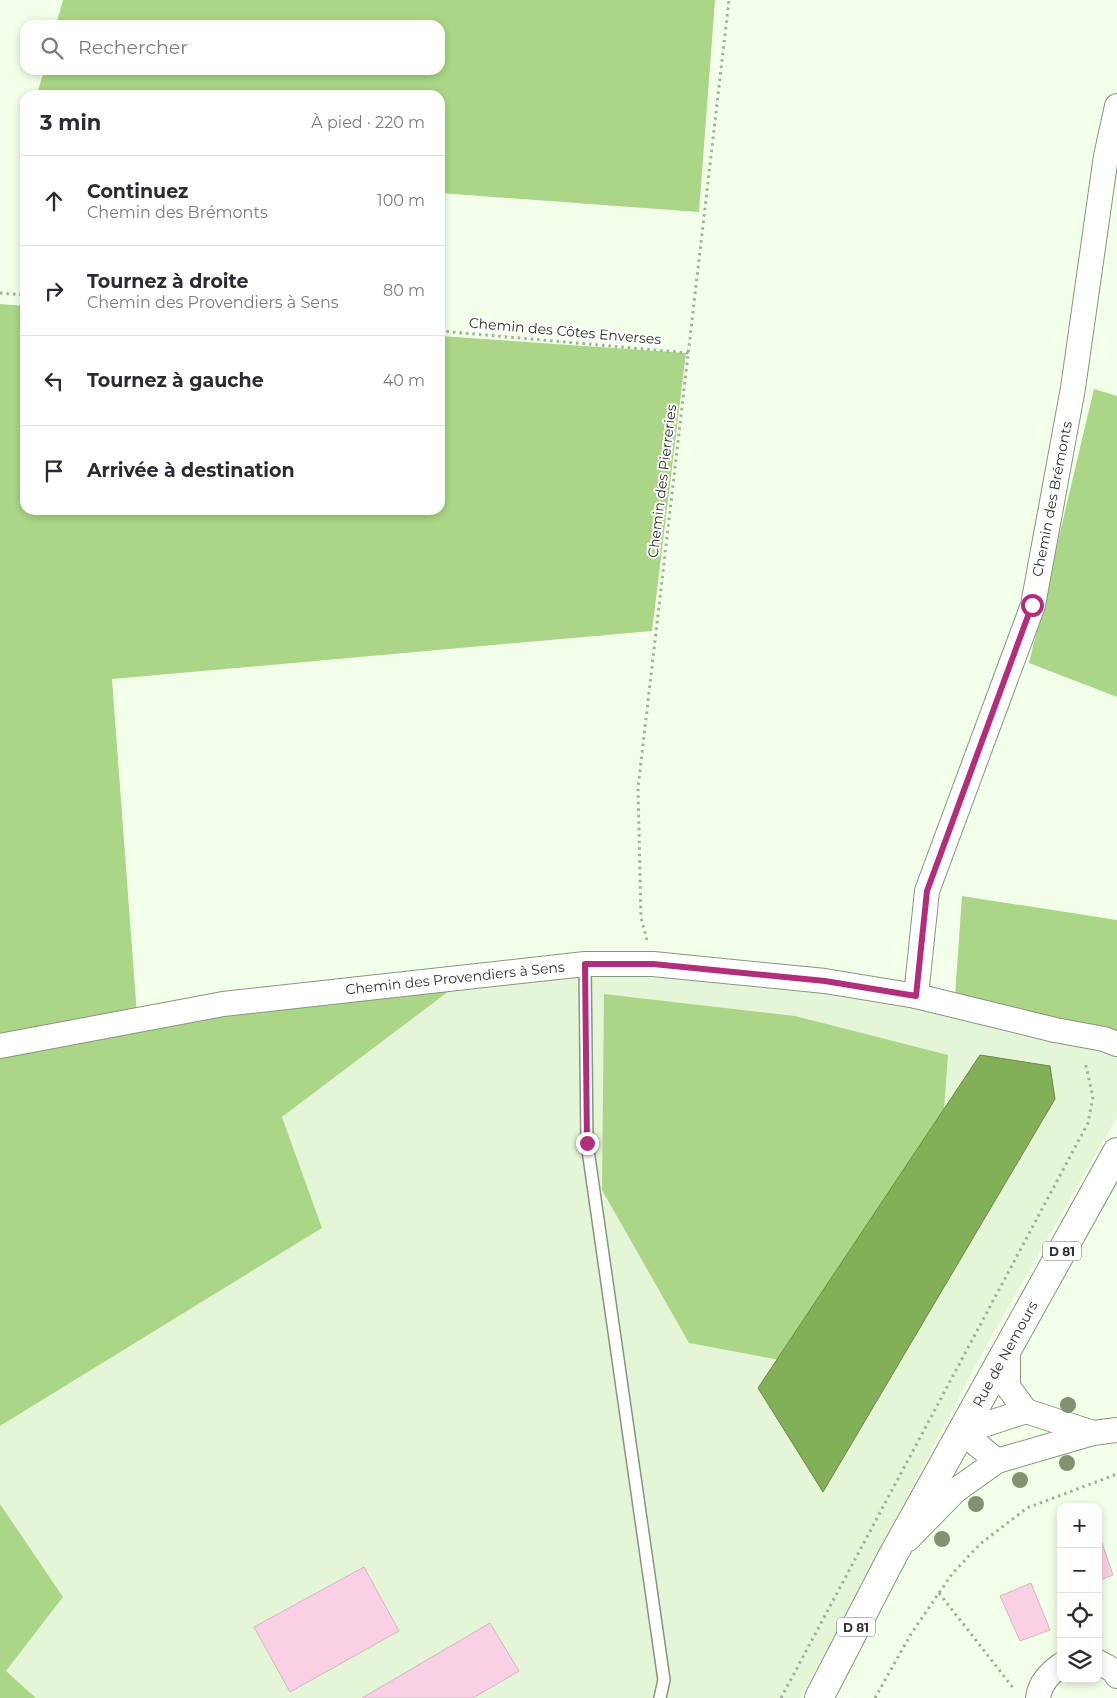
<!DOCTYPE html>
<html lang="fr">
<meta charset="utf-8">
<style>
:root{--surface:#fff;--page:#f2f2f3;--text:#2b2b33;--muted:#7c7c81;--line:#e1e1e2}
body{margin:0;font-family:Montserrat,sans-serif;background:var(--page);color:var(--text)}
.controls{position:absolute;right:15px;bottom:15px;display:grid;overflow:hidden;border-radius:10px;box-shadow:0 2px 8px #0003}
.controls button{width:45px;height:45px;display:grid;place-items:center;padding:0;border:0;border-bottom:1px solid var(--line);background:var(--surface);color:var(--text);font:25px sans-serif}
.stop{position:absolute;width:15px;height:15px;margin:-11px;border:4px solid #b12f7a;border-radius:50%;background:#fff}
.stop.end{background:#b12f7a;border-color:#fff;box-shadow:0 1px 5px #0008}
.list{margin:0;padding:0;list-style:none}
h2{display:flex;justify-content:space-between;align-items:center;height:65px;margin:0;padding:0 20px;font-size:21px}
h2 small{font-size:16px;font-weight:400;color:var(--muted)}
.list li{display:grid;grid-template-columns:32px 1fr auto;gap:15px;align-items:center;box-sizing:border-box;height:90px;padding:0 20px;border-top:1px solid var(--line)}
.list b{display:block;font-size:19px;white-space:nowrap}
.list p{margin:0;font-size:16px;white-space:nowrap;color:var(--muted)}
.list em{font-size:16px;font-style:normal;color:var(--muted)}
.icon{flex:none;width:28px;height:28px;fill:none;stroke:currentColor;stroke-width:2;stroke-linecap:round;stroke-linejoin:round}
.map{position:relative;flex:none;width:1117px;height:1698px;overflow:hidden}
.search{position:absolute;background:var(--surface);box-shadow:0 2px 8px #0003;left:20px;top:20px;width:425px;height:55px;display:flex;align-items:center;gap:12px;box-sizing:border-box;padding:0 18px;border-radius:15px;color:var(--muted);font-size:19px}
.panel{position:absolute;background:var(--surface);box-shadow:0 2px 8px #0003;left:20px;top:90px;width:425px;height:425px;border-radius:15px}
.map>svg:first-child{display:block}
</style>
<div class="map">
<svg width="1117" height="1698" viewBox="0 0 1117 1698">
<rect width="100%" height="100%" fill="#f2ffe9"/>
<!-- built -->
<polygon fill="#e5f5d8" points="689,962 955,996 1117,1053 1117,1117 985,1348 801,1698 36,1698 6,1671 63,1597 0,1504 0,1426 322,1228 282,1117 465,979"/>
<!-- green -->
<g fill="#acd687">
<polygon points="63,0 715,0 699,212 440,193 440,95 37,95 44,70 440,70 440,25 56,25"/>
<polygon points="0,304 25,306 25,510 440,510 440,336 686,353 652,631 112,679 137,1015 465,979 282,1117 322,1228 0,1426"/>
<polygon points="1094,389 1117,396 1117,697 1029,663"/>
<polygon points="962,896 1117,920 1117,1053 955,996"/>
<polygon points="604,994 795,1016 948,1055 940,1164 812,1366 689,1343 602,1190"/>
<polygon points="0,1504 63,1597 6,1671 36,1698 0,1698"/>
</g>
<!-- water -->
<polygon fill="#82af57" stroke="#698a4a" points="980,1055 1050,1066 1055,1099 823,1492 758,1388"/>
<!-- building -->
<g fill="#fad1e4" stroke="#d0b8c3">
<polygon points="1100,1537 1113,1575 1098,1581 1098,1538"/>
<polygon points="364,1567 399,1631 290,1692 254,1627"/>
<polygon points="1031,1583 1050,1630 1020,1641 1000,1596"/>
<polygon points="490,1623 519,1671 473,1698 362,1698"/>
</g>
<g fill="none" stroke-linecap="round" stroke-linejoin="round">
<defs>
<polyline id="service" points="585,964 587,1143 664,1680 660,1698"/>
<g id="minor">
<polyline points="916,996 927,891 1033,605 1073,388 1106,156 1117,106"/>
<polyline points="0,1046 223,1004 585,964 653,964 825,981 916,996 1055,1030 1104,1039 1117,1044"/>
<polyline points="1008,1350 1008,1387 1026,1411 1093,1433"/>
<polyline points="962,1432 1026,1411"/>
<polyline points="962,1432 997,1461"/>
<polyline points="908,1539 955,1491 997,1461 1093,1433 1117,1430"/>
<polyline points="1098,1662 1113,1670 1117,1676"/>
<path d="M 1038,1698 C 1040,1683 1049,1674 1061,1665"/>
</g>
<polyline id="primary" points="819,1698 893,1555 1117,1152"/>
</defs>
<!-- service casing -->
<use href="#service" stroke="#899480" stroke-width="14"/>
<!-- minor casing -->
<use href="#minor" stroke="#899480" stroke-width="26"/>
<!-- primary casing -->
<use href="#primary" stroke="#899480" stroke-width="30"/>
<!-- path -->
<g stroke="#a5af9f" stroke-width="3" stroke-dasharray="2.5 4" stroke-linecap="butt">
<polyline points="0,293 25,295"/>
<polyline points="440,331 689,353"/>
<polyline points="647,940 641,918 638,788 729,0"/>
<polyline points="939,1593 1014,1689"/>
<polyline points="781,1698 1088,1123 1093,1097 1085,1062"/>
<polyline points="875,1698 911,1634 939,1593 952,1574 980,1544 1027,1508 1117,1474"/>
</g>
<!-- service -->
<use href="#service" stroke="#fff" stroke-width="11"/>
<!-- minor -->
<use href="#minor" stroke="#fff" stroke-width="24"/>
<!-- primary -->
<use href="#primary" stroke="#fff" stroke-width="28"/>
</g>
<!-- trees -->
<g fill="#819173">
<circle cx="1068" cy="1405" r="8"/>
<circle cx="1067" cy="1463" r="8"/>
<circle cx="1020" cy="1480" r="8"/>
<circle cx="976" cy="1504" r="8"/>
<circle cx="942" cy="1539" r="8"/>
</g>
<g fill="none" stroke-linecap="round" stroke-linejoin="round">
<!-- route -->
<polyline stroke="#b12f7a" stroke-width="6" points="587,1143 585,964 653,964 825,981 916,996 927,891 1032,605"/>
</g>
<g text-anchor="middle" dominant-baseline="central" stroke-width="4" stroke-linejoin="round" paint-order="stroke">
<!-- shield labels -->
<g fill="#fff" stroke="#6d706b" stroke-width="1">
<rect x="1043" y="1241.5" width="38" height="19" rx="4"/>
<rect x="837" y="1617.5" width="38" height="19" rx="4"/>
</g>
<g font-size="12" font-weight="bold" fill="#2e332b">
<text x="1062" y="1251">D 81</text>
<text x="856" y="1627">D 81</text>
</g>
<!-- street labels -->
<g font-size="14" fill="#2e332b" stroke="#fff">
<text transform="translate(565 331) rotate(5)">Chemin des Côtes Enverses</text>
<text transform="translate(662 481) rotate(-83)">Chemin des Pierreries</text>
<text transform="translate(1052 499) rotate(-79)">Chemin des Brémonts</text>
<text transform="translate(455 978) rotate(-6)">Chemin des Provendiers à Sens</text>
<text transform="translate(1005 1354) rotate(-61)">Rue de Nemours</text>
</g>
</g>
</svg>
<div class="controls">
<button>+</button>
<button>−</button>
<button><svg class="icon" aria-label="locate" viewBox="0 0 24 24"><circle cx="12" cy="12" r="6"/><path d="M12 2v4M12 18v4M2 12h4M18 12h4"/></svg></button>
<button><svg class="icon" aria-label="layers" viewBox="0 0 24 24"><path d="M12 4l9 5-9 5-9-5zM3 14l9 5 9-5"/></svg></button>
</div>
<div class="stop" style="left:1032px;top:605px"></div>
<div class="stop end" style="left:587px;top:1143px"></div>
<div class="search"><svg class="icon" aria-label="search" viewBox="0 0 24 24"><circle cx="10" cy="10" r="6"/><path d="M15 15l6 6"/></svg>Rechercher</div>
<section class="panel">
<h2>3 min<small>À pied · 220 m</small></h2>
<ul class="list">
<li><svg class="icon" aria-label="ahead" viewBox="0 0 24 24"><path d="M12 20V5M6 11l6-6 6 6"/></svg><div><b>Continuez</b><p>Chemin des Brémonts</p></div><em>100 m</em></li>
<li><svg class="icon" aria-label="right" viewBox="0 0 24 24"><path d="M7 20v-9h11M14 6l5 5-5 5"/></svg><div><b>Tournez à droite</b><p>Chemin des Provendiers à Sens</p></div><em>80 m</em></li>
<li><svg class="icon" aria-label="left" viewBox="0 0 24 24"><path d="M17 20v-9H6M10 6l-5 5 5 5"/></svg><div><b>Tournez à gauche</b></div><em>40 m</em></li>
<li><svg class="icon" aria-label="arrive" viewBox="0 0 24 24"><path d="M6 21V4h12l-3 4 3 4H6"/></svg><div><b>Arrivée à destination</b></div></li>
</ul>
</section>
</div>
